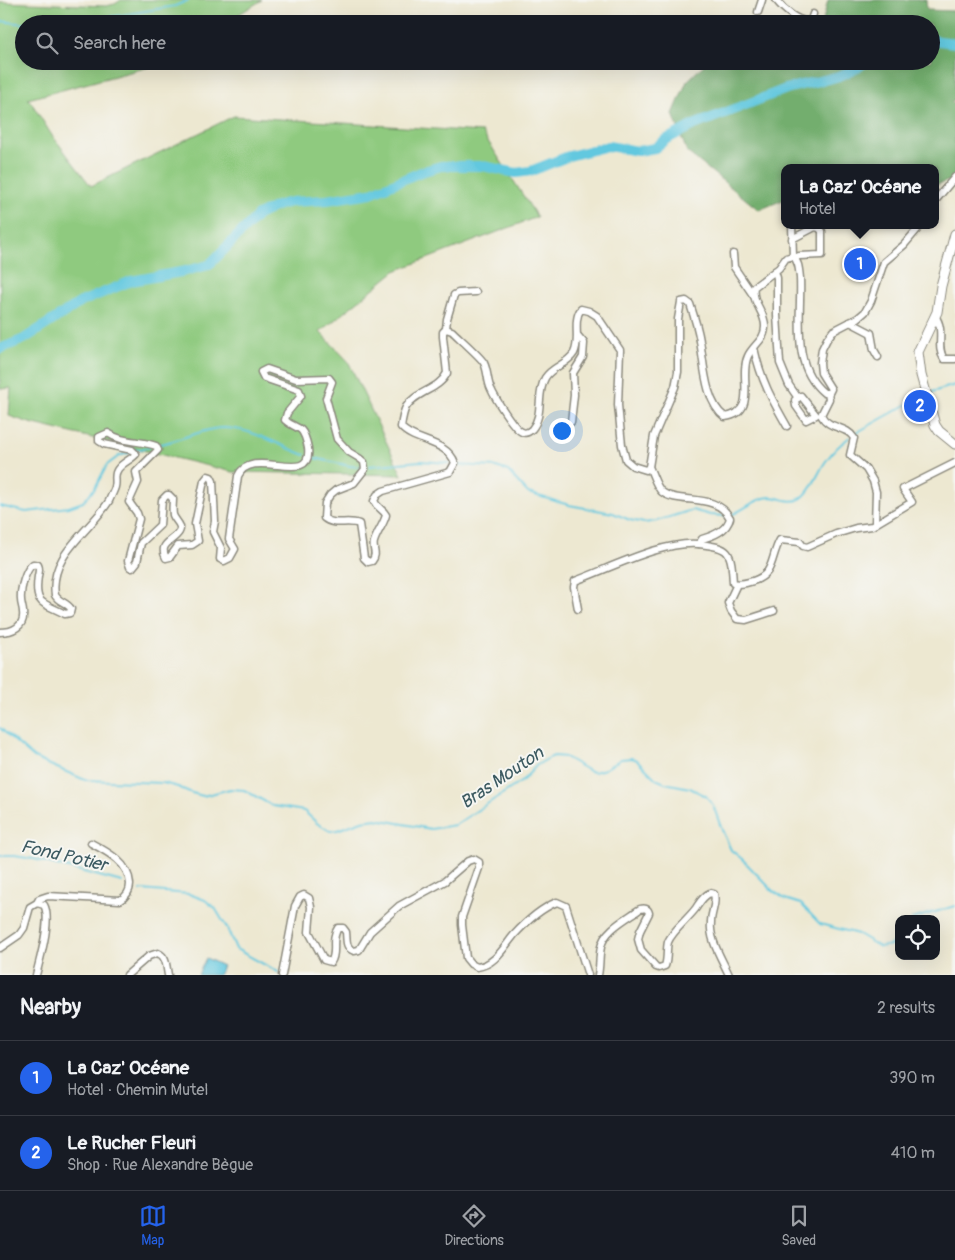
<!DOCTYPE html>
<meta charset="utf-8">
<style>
:root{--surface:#171b24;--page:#242831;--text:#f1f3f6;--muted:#9ea1a6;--line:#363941;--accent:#2563eb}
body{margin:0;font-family:Pangolin,sans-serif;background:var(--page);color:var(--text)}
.controls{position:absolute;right:15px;bottom:15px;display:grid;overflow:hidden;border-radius:10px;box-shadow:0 5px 20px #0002}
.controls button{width:45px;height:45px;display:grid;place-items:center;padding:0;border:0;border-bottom:1px solid var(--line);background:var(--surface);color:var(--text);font:25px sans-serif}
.you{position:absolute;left:561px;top:430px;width:18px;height:18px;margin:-12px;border:4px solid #fff;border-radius:50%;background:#1a73e8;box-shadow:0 0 0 8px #1a73e833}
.badge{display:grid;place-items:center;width:32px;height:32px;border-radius:50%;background:var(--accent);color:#fff;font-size:16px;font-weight:700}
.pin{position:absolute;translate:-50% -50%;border:2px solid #fff;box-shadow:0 1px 5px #0006}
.popup{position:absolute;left:781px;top:164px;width:158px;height:65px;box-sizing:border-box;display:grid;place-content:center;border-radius:10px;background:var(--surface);filter:drop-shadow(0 1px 4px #0005);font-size:16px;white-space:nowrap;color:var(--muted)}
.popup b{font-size:19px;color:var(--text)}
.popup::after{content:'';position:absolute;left:50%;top:100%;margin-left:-10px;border:10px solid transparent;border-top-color:var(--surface)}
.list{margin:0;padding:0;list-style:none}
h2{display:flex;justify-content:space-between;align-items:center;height:65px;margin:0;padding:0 20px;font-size:21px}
h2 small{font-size:16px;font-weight:400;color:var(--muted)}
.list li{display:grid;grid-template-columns:32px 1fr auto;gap:15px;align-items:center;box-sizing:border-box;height:75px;padding:0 20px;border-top:1px solid var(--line)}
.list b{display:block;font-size:19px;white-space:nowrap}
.list p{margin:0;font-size:16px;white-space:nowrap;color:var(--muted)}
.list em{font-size:16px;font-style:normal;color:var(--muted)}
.icon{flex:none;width:28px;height:28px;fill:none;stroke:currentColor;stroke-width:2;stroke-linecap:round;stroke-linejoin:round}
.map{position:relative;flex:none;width:955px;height:975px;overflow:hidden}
.search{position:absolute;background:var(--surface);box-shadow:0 5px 20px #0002;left:15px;right:15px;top:15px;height:55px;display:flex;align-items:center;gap:12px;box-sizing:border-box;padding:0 18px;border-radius:28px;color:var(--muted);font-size:19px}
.sheet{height:215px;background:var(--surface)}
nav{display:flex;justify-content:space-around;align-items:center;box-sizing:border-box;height:70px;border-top:1px solid var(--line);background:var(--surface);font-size:14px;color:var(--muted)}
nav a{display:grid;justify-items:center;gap:2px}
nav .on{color:var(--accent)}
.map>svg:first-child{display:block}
</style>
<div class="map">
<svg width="955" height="975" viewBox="0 0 955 975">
<rect width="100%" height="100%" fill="#f6f6f2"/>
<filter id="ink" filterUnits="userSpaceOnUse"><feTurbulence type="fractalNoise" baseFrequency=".02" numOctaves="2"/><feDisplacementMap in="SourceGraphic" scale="10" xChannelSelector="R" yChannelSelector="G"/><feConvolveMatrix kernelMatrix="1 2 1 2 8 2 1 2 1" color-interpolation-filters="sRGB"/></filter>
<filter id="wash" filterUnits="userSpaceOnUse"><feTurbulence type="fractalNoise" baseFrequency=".0096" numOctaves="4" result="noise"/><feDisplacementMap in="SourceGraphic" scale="20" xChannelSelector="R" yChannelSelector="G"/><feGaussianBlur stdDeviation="1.12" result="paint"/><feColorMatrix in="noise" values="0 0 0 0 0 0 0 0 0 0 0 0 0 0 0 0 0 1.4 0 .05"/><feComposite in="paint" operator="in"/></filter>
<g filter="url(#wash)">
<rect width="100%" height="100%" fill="#ede8d1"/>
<!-- green -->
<polygon fill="#8fca7f" stroke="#5d7a55" points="121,0 262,0 223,24 24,24 24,61 165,61 160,64 28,99 31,102 51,134 91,186 234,116 482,132 537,217 395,271 320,332 348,361 402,475 233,472 30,423 9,416 11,388 0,389 0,2 106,6 115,4"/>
<!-- forest -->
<polygon fill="#73ae6e" stroke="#4f6c4c" points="828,0 926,0 927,10 955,11 955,100 951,101 955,105 955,179 935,185 935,168 785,168 785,199 759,210 687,152 673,114 687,81 708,61 931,61 931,24 822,24"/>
<!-- water -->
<polygon fill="#62c8df" stroke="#467a85" points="206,958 223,966 218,975 198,975"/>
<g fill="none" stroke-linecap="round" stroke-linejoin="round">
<!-- stream -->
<g stroke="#62c8df" stroke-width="2">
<polyline points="0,21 26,24"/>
<polyline points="32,24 116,16 175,6 189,0"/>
<polyline points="929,393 955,385"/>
<polyline points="854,434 924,395"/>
<path d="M 157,445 C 176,441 194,433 213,429 C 244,423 277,445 305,455"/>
<polyline points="135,450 150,447"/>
<polyline points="310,457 350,466 361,467"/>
<polyline points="458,465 496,467 508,471 528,493 569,505 613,513 630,520 644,523 657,521 692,510 710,515 727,516"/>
<polyline points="369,466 420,461 449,463"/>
<polyline points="0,506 26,512 69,507 83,502 95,488 107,465 119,456 131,452"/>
<path d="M 731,515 C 744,510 756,498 770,497 C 780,497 790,504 800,499 C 811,493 818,472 826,461 C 833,451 840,444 850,437"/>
<polyline points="0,728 34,758 85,780 163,783 178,787 192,793 203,796 230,789 244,790 273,806 304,811 318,824 330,831 337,830 362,821 376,819 431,829 455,825 522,781 537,765 549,758 554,756 565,757 589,771 594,772 605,769 621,759 632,758 637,760 656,779 665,783 690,788 706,796 713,805 722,830 731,850 742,859 773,891 785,899 801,904 820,924 858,934 880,947 891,945 899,933"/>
<polyline points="0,856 14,856 34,859 122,882"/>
<polyline points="141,890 189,894 205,900 215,908 227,928 236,949 278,972"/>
<polyline points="912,919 955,906"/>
</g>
<!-- river -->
<g stroke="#62c8df" stroke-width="10">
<polyline points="931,40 955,43"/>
<path d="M 0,349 L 24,339 L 81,302 L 131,281 L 181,272 L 209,265 L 258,215 L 279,205 L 291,202 L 327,200 L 371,193 L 421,172 L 441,166 L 483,166 L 516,173 L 531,171 L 569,156 L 608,146 L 638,151 L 655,148 L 665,140 L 694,125 L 786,89 C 817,79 839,82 867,61"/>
</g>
</g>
</g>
<g filter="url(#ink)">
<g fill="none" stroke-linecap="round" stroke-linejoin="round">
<defs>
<g id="street">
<path d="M 776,0 C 783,9 799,24 811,20 L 813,14"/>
<polyline points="758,12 762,0"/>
<polyline points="935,201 955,177"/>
<polyline points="792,225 793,256"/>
<polyline points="792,239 815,227 819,228 822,231 822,255 799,256 795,258"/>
<polyline points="733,254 734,267 753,295"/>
<polyline points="775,271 777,278 777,315 780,363 789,385 798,398"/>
<path d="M 935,316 C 946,331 935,346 944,359 L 955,359"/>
<polyline points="850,322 871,333 874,350 878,357"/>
<polyline points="446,329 447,319 454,295 458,293 476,292"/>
<path d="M 754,348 C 761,380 771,398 787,426"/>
<path d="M 828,393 L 829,399 L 821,415 C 829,430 846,425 854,438 L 850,455 L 866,469 L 873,481 L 876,492 L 875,524"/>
<polygon points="801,396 816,415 806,420 796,406 795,400"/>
<polyline points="571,422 574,395 573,373 583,357 584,343 578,336"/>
<path d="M 699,544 C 731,548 731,550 733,583 C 741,585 746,583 753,581 C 775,574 770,558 780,540 L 800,542 L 803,546 L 807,547 L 836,534 L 856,528 L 872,526 L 912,502 L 903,489 L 955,463"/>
<polyline points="737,584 728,603 731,611 737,619 746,620 774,611"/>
<path d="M 578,609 L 574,587 L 575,581 C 608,569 665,540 699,544 L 702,539 C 713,536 727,531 730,518 C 716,492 679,505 662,492 C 656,487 653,474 649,467"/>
<path d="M 0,632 C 12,632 25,627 23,612 C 23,608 21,604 21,600 C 20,590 25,570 33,564 L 38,565 C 40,569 39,571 38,576 C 34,605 42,602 65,614 L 70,613 L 71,609 C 67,602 58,602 55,595 C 49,554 90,532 109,501 C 111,496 114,491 115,487 C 117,480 113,475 118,469 C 123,462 131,460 136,454 L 132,450 L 104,444 L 99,441 L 99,437 L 108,433 C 122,443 140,440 156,446 L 158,450 L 136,472 L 138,482 L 129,502 L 137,513 L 139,519 L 128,561 L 130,567 L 132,568 L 137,562 L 141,543 L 160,525 L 162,500 L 167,495 L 169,495 L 173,499 C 173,504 172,509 173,515 C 175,521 183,525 179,532 C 173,542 158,543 166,558 L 170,557 L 178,546 L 192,545 L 198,541 L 195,524 L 204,481 L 208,476 L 211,477 L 213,481 L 215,521 L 213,532 L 221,548 L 220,559 L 224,561 L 230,558 L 235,549 L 229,539 L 238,476 C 252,445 313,488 308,448 C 307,443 305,434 301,430 C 296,426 290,425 285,420 L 287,413 L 301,396 L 299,390 L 264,378 L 261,372 L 267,369 L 296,379 L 329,378 L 332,382 L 326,398 L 337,439 L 349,452 L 359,458 L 364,462 L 365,469 L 354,483 L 336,490 L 330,495 L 325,503 L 324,518 C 335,527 347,519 359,524 L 364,558 L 368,562 L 372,561 C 378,554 372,549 374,542 C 377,532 384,524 386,515 C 383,509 377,508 374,501 L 377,495 L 383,491 L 450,472 L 455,463 C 447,440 413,442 401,427 C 402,420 403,413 406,407 C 416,391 439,390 447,373 L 443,337 L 443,332 L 446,329 L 452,331 C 458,337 482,358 484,363 C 488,371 487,381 491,389 C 495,398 514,429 522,432 C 526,434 529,432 532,429 C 544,415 536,394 545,378 C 552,366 567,365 574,353 C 581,340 572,321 581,309 L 589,311 L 597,316 L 620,350 L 618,405 L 622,445 L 626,460 L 633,466 L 646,470 L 649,467 L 654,436 L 675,387 L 678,372 L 678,319 L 681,302 L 686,301 L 690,304 C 694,316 698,328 700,341 C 704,363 705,403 725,417 C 759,413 738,376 748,356 C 753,345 765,340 765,327 C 766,312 751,303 754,287 L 779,268 L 786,258 L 793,256 C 799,262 799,270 800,278 C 802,316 790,365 824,393 L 829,393 L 831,389 L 821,373 L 820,363 L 822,349 L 827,339 L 833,331 L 858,318 L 865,312 L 871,301 L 884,262 L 904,245 L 921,225"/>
<path d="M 37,903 L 39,899 L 48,896 L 120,900 C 126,897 130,891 130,884 C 129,863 108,852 91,843"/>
<path d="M 0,948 L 19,935 L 24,928 L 30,907 L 37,903 L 44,905 C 52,919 40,959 36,975"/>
<path d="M 127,975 L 149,956 L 158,953 C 167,957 166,966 168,975"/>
<path d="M 282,975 L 295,906 L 300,897 L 304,895 L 309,898 L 311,907 L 309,932 L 324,960 L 331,962 C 338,952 330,939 338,928 L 343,928 L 346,932 C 347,940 345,948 354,951 L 359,950 L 370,932 L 399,906 L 445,881 L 468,861 L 474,859 L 479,862 L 479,868 L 462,917 L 462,925 L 466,958 L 471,964 L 477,967 C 495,965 504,947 514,935 C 525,923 542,908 557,902 L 566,906 L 588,975"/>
<path d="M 598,975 C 600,966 599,956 601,947 C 604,930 626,919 640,909 C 644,908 648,908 649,913 L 640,931 L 638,939 L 641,950 L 656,967 L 659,968 L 665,966 C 668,958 666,950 668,942 C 672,931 689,918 696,908 C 700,902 703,896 710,893 L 714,894 C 717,903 711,912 711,922 C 709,940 722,959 729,975"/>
</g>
<polyline id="secondary" points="955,234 941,286 937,312 918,352 921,375 935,425 939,431 955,444"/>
</defs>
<!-- street casing -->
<use href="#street" stroke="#8c8a7e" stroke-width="9"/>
<!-- secondary casing -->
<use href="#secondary" stroke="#8c8a7e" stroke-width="11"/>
<!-- street -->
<use href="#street" stroke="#fff" stroke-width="6"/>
<!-- secondary -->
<use href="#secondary" stroke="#fff" stroke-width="9"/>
</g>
</g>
<g text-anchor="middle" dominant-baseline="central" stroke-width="4" stroke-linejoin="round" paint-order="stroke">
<!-- water labels -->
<g font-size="18" font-style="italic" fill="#3c5a61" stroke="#f6f6f2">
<text transform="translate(502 778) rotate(-34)">Bras Mouton</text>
<text transform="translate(64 856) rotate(13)">Fond Potier</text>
</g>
</g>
</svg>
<div class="controls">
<button><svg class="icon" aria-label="locate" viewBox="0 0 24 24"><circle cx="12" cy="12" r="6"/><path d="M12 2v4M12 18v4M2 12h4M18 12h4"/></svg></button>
</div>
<div class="you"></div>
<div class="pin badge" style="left:860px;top:264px">1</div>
<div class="popup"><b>La Caz' Océane</b>Hotel</div>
<div class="pin badge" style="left:920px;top:406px">2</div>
<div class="search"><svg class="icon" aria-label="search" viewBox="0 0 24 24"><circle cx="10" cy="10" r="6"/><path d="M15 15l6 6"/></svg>Search here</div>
</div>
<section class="sheet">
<h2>Nearby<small>2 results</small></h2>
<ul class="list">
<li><span class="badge">1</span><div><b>La Caz' Océane</b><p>Hotel · Chemin Mutel</p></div><em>390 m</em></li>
<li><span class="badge">2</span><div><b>Le Rucher Fleuri</b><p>Shop · Rue Alexandre Bègue</p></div><em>410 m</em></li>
</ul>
</section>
<nav>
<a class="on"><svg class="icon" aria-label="map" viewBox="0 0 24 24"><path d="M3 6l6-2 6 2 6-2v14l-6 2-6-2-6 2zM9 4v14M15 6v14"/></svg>Map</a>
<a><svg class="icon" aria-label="directions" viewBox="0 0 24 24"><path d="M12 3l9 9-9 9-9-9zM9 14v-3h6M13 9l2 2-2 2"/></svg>Directions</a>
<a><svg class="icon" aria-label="saved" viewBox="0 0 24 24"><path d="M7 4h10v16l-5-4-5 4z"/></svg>Saved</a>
</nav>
